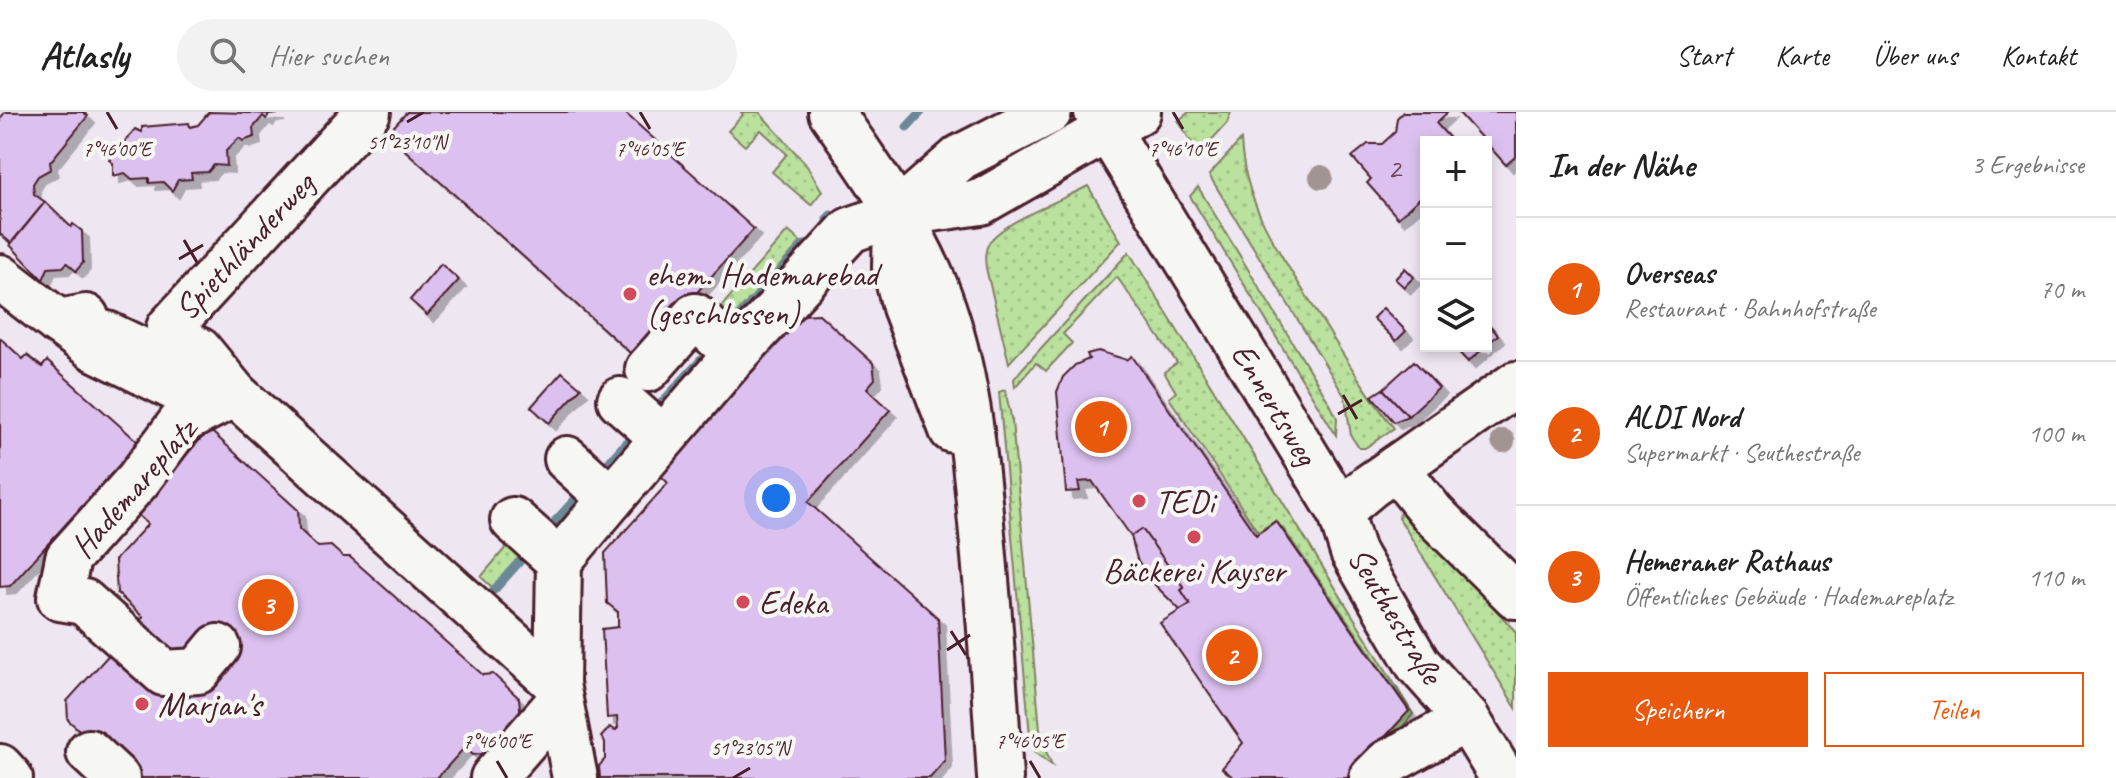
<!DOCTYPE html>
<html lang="de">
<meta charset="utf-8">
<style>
:root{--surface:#fff;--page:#f2f2f2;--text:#222;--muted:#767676;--line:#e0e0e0;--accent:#ea580c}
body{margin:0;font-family:Caveat,sans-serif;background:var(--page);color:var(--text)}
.controls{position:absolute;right:24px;top:24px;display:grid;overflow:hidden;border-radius:0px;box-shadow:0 4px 12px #0003}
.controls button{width:72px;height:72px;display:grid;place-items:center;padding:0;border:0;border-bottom:2px solid var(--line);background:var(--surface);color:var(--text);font:40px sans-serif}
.you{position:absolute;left:776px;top:386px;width:28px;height:28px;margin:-20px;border:6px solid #fff;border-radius:50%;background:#1a73e8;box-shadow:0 0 0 12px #1a73e833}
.badge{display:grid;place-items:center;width:52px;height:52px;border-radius:50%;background:var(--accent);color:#fff;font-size:26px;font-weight:700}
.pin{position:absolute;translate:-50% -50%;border:4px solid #fff;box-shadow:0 2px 8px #0006}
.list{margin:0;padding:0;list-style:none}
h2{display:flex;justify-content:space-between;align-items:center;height:104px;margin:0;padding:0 32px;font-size:34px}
h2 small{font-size:26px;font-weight:400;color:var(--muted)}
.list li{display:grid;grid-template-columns:52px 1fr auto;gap:24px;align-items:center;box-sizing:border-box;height:144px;padding:0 32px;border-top:2px solid var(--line)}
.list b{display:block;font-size:30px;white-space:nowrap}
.list p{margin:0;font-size:26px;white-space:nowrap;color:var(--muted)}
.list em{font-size:26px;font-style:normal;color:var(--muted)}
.actions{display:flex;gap:16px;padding:24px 32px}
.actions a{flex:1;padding:18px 0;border:2px solid var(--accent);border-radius:0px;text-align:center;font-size:28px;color:var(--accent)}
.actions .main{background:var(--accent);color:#fff}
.icon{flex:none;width:44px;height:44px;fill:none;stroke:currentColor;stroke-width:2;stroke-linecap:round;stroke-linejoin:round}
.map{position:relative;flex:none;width:1516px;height:666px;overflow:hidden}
header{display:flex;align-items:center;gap:48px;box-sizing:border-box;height:112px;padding:0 40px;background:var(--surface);border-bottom:2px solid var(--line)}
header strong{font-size:38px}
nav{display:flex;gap:44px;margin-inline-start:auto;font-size:28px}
.search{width:560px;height:72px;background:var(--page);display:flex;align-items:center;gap:20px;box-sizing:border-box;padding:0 28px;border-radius:44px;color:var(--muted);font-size:30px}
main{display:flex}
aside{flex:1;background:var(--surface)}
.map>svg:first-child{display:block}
</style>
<header>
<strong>Atlasly</strong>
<div class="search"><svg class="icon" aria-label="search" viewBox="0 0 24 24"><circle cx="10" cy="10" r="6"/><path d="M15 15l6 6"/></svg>Hier suchen</div>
<nav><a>Start</a><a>Karte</a><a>Über uns</a><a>Kontakt</a></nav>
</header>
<main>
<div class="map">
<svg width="1516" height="666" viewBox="0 0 1516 666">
<defs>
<pattern id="grass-dots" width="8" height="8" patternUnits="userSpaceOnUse" patternTransform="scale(2)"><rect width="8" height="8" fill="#bae19d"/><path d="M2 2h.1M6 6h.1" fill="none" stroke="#a1c187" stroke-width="1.8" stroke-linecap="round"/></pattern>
<filter id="shadow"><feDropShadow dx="7" dy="7" stdDeviation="0" flood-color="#0004"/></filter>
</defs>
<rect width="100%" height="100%" fill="#eee6f1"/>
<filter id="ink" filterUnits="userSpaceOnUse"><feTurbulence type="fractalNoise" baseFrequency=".0125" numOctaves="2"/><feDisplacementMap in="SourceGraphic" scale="16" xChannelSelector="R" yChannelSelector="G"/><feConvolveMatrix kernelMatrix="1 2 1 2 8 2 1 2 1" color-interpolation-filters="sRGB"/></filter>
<g filter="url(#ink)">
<!-- grass -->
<g fill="url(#grass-dots)" stroke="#828064" stroke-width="2">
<polygon points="741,0 759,0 805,51 822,79 811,93 772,60 787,42 761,18 745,34 728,19 743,3"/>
<polygon points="1189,0 1231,0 1227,11 1199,42 1178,9"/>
<path d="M 1241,28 C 1244,94 1282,144 1316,199 C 1341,239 1365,279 1394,316 L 1365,336 L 1359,336 L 1351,324 L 1345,285 L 1209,63 Z"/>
<path d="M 1088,74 L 1121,129 L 1009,251 L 986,156 C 985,147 984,139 989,131 C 1002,110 1064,87 1088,74 Z"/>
<polygon points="1198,75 1330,292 1337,306 1336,323 1190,84"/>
<polygon points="788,119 801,130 732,207 720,196"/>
<polygon points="1129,140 1413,602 1401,617 1387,624 1409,598 1276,408 1258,420 1169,286 1176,280 1164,260 1177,251 1117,165 1063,222 1072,231 1046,259 1036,251 1015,275 1014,267 1022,257"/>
<polygon points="1005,278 1012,309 1041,628 1052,653 1035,641 1030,624 999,280"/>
<polygon points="1400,399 1407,400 1516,520 1516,596 1399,406"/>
<polygon points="512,428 525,440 493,476 481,465"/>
</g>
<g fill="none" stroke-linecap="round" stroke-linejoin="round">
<!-- stream -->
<g stroke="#6a8895" stroke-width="9">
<polyline points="907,15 921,0"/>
<polyline points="827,107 831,103"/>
<polyline points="735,209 804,133"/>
<polyline points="655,298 701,248"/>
<polyline points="601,359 633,323"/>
<polyline points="548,417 581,381"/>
<polyline points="494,478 527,441"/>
</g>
</g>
<!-- building -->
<g fill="#dcc1f0" stroke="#4a1f2b" stroke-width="2" filter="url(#shadow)">
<polygon points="5,0 83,0 88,4 50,50 51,57 38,64 33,72 34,82 45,90 11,131 0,122 0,7"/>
<polygon points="209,0 278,2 269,3 266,7 263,4 253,16 254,25 243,29 239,26 226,39 227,54 214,53 208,60 191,61 192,67 178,68 172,79 163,70 149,71 149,66 132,67 125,61 113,64 113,51 109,48 135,17 142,20 142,15 189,11 190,15 198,13"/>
<polygon points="407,0 624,0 754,117 637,247 387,22"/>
<polygon points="1403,0 1448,0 1436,11 1453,30 1426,30 1426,80 1398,106 1367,71 1371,67 1352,45 1368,32 1382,32 1395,20 1397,6"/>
<polygon points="1458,0 1516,0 1516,44 1506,53"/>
<polygon points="45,90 71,115 73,112 82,119 83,151 76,159 67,151 63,155 48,156 43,168 10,133"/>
<polygon points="441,152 459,168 427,203 410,188"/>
<polygon points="1405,156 1414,165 1404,175 1395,167"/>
<polygon points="1383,196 1406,219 1396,229 1373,206"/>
<polygon points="819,202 873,251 875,267 867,276 890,298 808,390 938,506 945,649 930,666 600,666 599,654 605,647 605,630 601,625 610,615 615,619 618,616 617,605 607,606 602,517 618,515 618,500 607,491 605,441 668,371 659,362 802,203"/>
<polygon points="1486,209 1498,223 1468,250 1453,234 1486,234"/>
<polygon points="0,226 23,247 27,243 42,255 47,249 146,337 134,350 122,350 10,474 0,475"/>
<polygon points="1098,239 1127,248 1132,244 1256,423 1276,409 1409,599 1347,666 1234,666 1222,656 1243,631 1160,511 1190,492 1181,478 1184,476 1142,417 1131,424 1092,369 1078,370 1080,379 1066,380 1057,280 1063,265 1075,253 1089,247 1087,242"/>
<polygon points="1414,249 1439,276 1408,304 1383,277"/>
<polygon points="562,260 581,276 549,311 531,295"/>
<polygon points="1383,277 1408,304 1394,310 1372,284"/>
<polygon points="206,321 213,321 298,398 299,417 318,435 331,434 343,445 350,445 483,563 493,562 519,586 521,606 490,641 473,643 465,635 437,666 124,666 122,656 68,608 67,589 143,505 117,481 115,448 148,412 139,404 138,389 170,361"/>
<polygon points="1142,417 1184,476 1181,478 1190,492 1180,498 1150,468 1137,447 1131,424"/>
</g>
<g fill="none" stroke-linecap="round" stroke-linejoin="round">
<defs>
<g id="minor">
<polyline points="1097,0 1340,399 1353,440 1418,552 1467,607 1503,666"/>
<polyline points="896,102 961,45 1049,0"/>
<polyline points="0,165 58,210 86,205"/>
<polyline points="187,230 169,216 368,0"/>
<polyline points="199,238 235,282 557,572"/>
<polyline points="648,257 695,204 736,242"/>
<polyline points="181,279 94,236 58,210 107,222 195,264"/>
<polyline points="620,288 663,326"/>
<polyline points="567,347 611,387"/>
<polyline points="1396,356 1433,402 1516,484"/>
<polyline points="1340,399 1370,374 1516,272"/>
<polyline points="513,408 559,449"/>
<polyline points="218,535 198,559 164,561 84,490 60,486 68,446 138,368 182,309 235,282"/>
<polyline points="89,640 117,666"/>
<polyline points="0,655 10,666"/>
<polyline points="493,666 560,589"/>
<polyline points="575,666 557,572 559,449 611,387 736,242 850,118 896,102 981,90 1138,0"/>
<polyline points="1372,666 1387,651 1467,607"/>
</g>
<g id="major">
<path d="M 831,0 C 871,57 914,118 939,184 C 966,256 974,334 981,411 C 989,496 995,581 1000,666"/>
<polyline points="896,109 895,156 905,195 952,318"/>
</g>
</defs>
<!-- minor casing -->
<use href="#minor" stroke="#4a1f2b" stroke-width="50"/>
<!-- major casing -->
<use href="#major" stroke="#4a1f2b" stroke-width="50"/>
<!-- minor -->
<use href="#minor" stroke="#f6f6f2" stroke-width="44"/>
<!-- major -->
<use href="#major" stroke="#f6f6f2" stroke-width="44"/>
</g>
<!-- trees -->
<g fill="#a39494">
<circle cx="1321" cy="65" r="12"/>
<circle cx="1503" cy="329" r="12"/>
</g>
</g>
<!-- ticks -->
<path fill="none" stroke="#4a1f2b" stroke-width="3" d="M 107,0 L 117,17M 640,0 L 650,17M 1173,0 L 1183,17M 407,10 L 424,0M 184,128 L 198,152M 179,147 L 203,133M 1343,283 L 1357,307M 1338,302 L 1362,288M 951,519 L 966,543M 947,538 L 970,523M 497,649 L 507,666M 1030,649 L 1040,666M 733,666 L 750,656"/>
<!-- markers -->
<g fill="#d1495b" stroke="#f6f6f2" stroke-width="3">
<circle cx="630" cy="182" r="8"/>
<circle cx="1139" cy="389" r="8"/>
<circle cx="1194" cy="425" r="8"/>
<circle cx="743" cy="490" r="8"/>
<circle cx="142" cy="592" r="8"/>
</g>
<g text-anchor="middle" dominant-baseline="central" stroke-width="8" stroke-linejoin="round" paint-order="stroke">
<!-- number labels -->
<g font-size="30" fill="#6e485c">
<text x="1394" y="56">2</text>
</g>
<!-- street labels -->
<g font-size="34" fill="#4a1f2b" stroke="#f6f6f2">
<text transform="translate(244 134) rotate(-47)">Spiethländerweg</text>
<text transform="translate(1275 292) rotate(59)">Ennertsweg</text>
<text transform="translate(133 376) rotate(-49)">Hademareplatz</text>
<text transform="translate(1396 503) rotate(59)">Seuthestraße</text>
</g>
<!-- poi labels -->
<g font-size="34" fill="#4a1f2b" stroke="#f6f6f2" text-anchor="start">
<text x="646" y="162">ehem. Hademarebad<tspan x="646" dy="39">(geschlossen)</tspan></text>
<text x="1155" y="389">TEDi</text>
<text x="1194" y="458" text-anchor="middle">Bäckerei Kayser</text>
<text x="759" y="490">Edeka</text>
<text x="158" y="592">Marjan's</text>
</g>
</g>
<g font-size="20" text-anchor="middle" fill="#4a1f2b" stroke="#f6f6f2" stroke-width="8" stroke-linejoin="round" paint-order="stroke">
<text x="407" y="37">51°23'10"N</text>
<text x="1183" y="44">7°46'10"E</text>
<text x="117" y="44">7°46'00"E</text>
<text x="650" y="44">7°46'05"E</text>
<text x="497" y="636">7°46'00"E</text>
<text x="1030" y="636">7°46'05"E</text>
<text x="750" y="643">51°23'05"N</text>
</g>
</svg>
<div class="controls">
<button>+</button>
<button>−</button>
<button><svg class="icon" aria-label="layers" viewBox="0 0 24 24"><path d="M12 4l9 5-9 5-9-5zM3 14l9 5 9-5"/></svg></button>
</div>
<div class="you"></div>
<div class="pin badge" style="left:1101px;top:315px">1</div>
<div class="pin badge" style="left:1232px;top:543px">2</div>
<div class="pin badge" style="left:268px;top:493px">3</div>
</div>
<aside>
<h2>In der Nähe<small>3 Ergebnisse</small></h2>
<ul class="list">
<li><span class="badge">1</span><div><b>Overseas</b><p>Restaurant · Bahnhofstraße</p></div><em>70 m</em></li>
<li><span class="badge">2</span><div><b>ALDI Nord</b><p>Supermarkt · Seuthestraße</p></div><em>100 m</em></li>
<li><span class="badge">3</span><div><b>Hemeraner Rathaus</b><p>Öffentliches Gebäude · Hademareplatz</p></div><em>110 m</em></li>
</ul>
<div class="actions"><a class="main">Speichern</a><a>Teilen</a></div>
</aside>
</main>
